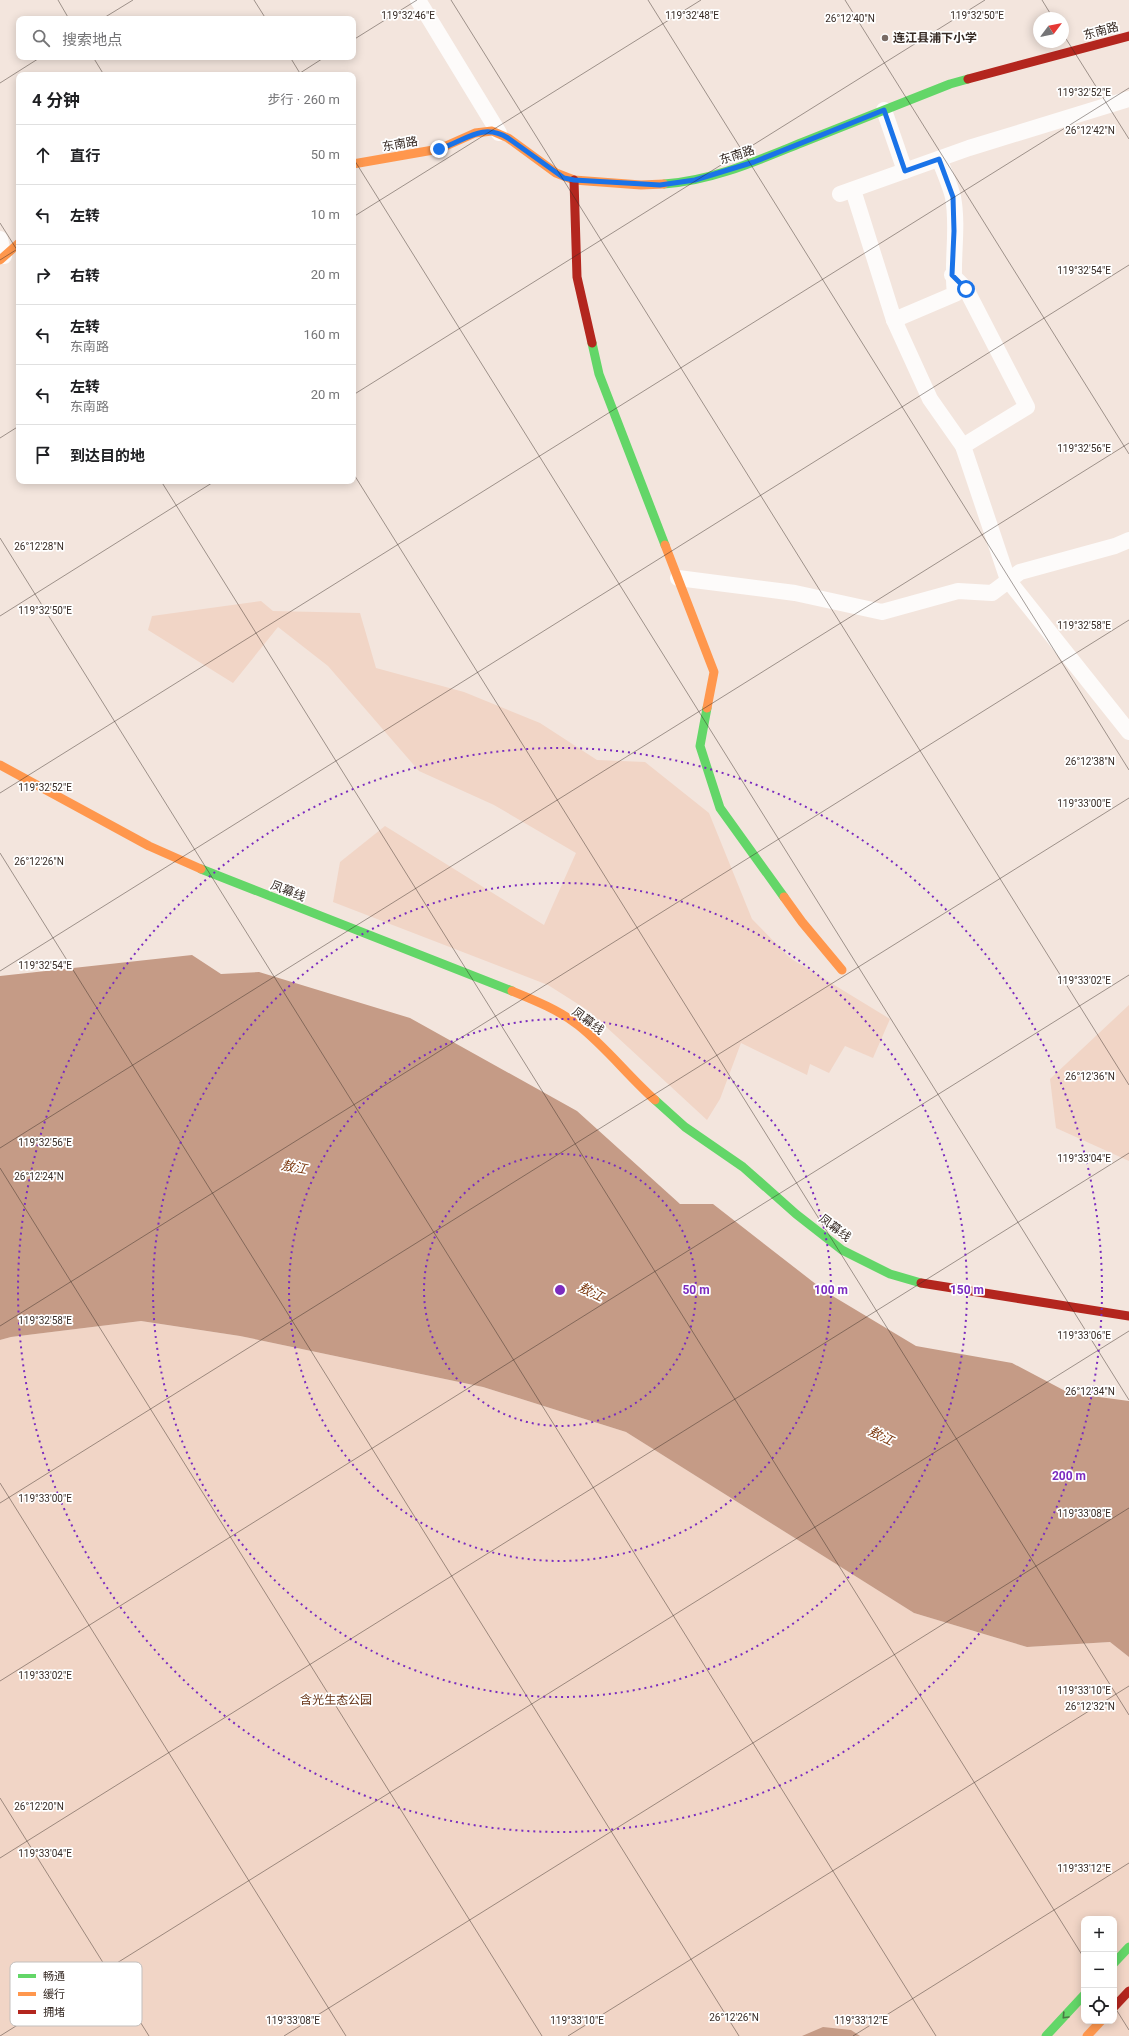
<!DOCTYPE html>
<html lang="zh">
<meta charset="utf-8">
<style>
:root{--surface:#fff;--page:#f2f2f2;--text:#202124;--muted:#757577;--line:#e0e0e0}
body{margin:0;font-family:Roboto,"Noto Sans SC",sans-serif;background:var(--page);color:var(--text)}
.controls{position:absolute;right:12px;bottom:12px;display:grid;overflow:hidden;border-radius:8px;box-shadow:0 2px 10px #0003}
.controls button{width:36px;height:36px;display:grid;place-items:center;padding:0;border:0;border-bottom:1px solid var(--line);background:var(--surface);color:var(--text);font:20px sans-serif}
.compass{position:absolute;left:1033px;top:12px;width:36px;height:36px;border-radius:50%;background:var(--surface);box-shadow:0 2px 10px #0003;rotate:58deg}
.stop{position:absolute;width:12px;height:12px;margin:-9px;border:3px solid #1a73e8;border-radius:50%;background:#fff}
.stop.end{background:#1a73e8;border-color:#fff;box-shadow:0 1px 4px #0008}
.list{margin:0;padding:0;list-style:none}
h2{display:flex;justify-content:space-between;align-items:center;height:52px;margin:0;padding:0 16px;font-size:17px}
h2 small{font-size:13px;font-weight:400;color:var(--muted)}
.list li{display:grid;grid-template-columns:26px 1fr auto;gap:12px;align-items:center;box-sizing:border-box;height:60px;padding:0 16px;border-top:1px solid var(--line)}
.list b{display:block;font-size:15px;white-space:nowrap}
.list p{margin:0;font-size:13px;white-space:nowrap;color:var(--muted)}
.list em{font-size:13px;font-style:normal;color:var(--muted)}
.icon{flex:none;width:22px;height:22px;fill:none;stroke:currentColor;stroke-width:2;stroke-linecap:round;stroke-linejoin:round}
.map{position:relative;flex:none;width:1129px;height:2036px;overflow:hidden}
.search{position:absolute;background:var(--surface);box-shadow:0 2px 10px #0003;left:16px;top:16px;width:340px;height:44px;display:flex;align-items:center;gap:10px;box-sizing:border-box;padding:0 14px;border-radius:8px;color:var(--muted);font-size:15px}
.panel{position:absolute;background:var(--surface);box-shadow:0 2px 10px #0003;left:16px;top:72px;width:340px;height:412px;border-radius:8px}
.map>svg:first-child{display:block}
</style>
<div class="map">
<svg width="1129" height="2036" viewBox="0 0 1129 2036">
<rect width="100%" height="100%" fill="#f3e5dd"/>
<!-- green -->
<g fill="#f1d5c6" fill-rule="evenodd">
<polygon points="261,601 273,611 360,613 376,668 464,692 540,723 597,760 645,762 709,813 752,919 790,958 890,1019 873,1058 845,1046 829,1073 810,1064 807,1075 741,1043 720,1099 707,1120 589,1011 548,985 333,902 340,862 385,826 544,925 576,853 494,805 419,771 328,666 278,627 233,683 148,630 152,616"/>
<polygon points="1129,1005 1129,1161 1056,1128 1050,1079"/>
<path d="M 141,1321 L 240,1336 L 483,1387 L 626,1432 L 914,1613 L 1027,1647 L 1110,1642 L 1129,1657 L 1129,2036 L 0,2036 L 0,1340 L 11,1337 ZM 1084,1919 L 1114,1919 L 1114,2021 L 1084,2021 Z"/>
</g>
<!-- water -->
<g fill="#c59b86">
<polygon points="192,955 221,974 259,972 410,1018 577,1111 680,1204 713,1204 826,1292 916,1346 1012,1363 1069,1393 1129,1401 1129,1657 1110,1642 1027,1647 914,1613 626,1432 483,1387 240,1336 141,1321 11,1337 0,1340 0,976"/>
<polygon points="823,2027 851,2030 860,2036 802,2036"/>
</g>
<g fill="none" stroke-linecap="round" stroke-linejoin="round">
<!-- street -->
<g stroke="#fdfbfa" stroke-width="16">
<polyline points="418,0 499,133"/>
<polyline points="884,110 905,171"/>
<polyline points="853,190 894,320 930,399 963,446 1008,580 1129,732"/>
<polyline points="840,194 969,148 1129,99"/>
<polyline points="0,239 4,256"/>
<polyline points="952,275 966,289 1027,407 963,446"/>
<path d="M 894,320 L 955,294 C 951,262 959,229 953,197 C 950,185 944,171 939,159"/>
<polyline points="678,578 795,593 882,612 958,591 992,593 1020,572 1115,546 1129,540"/>
</g>
<!-- fast -->
<g stroke="#63d668" stroke-width="9">
<path d="M 664,184 C 713,181 761,159 806,141 C 854,122 902,103 950,84 L 968,79"/>
<polyline points="592,343 599,374 665,545"/>
<polyline points="707,708 700,746 720,808 784,897"/>
<polyline points="201,869 512,991"/>
<polyline points="655,1100 685,1127 743,1167 796,1214 842,1250 890,1274 921,1283"/>
<polyline points="1114,1963 1129,1947"/>
<polyline points="1046,2036 1084,1995"/>
</g>
<!-- slow -->
<g stroke="#ff974d" stroke-width="9">
<polyline points="353,164 439,149 475,133 492,131 508,138 556,173 574,180 641,185 664,184"/>
<polyline points="0,260 19,243"/>
<polyline points="665,545 714,672 707,708"/>
<polyline points="0,765 149,846 201,869"/>
<polyline points="784,897 802,922 842,970"/>
<path d="M 512,991 C 534,1000 559,1010 578,1025 C 606,1047 628,1076 655,1100"/>
<polyline points="1087,2036 1101,2021"/>
</g>
<!-- jam -->
<g stroke="#b3261e" stroke-width="9">
<polyline points="968,79 1129,36"/>
<polyline points="574,180 577,277 592,343"/>
<polyline points="921,1283 1129,1316"/>
<polyline points="1114,2007 1129,1991"/>
</g>
</g>
<!-- one-way arrows -->
<defs><path id="oneway-chevron" d="M-2-3.5L2.5 0L-2 3.5" fill="none" stroke-width="1.6" stroke-linecap="round" stroke-linejoin="round"/></defs>
<use stroke="#4a7743" href="#oneway-chevron" transform="translate(1065 2016) rotate(133)"/>
<g fill="none" stroke-linecap="round" stroke-linejoin="round">
<!-- route -->
<path stroke="#1a73e8" stroke-width="5" d="M 439,149 C 465,141 482,122 508,138 L 564,178 L 574,180 L 660,185 L 695,180 L 754,162 L 884,110 L 905,171 L 939,159 L 953,197 L 954,231 L 952,275 L 966,289"/>
</g>
<!-- ticks -->
<path fill="none" stroke="#362a24" stroke-width="1" stroke-opacity="0.45" d="M 58,0 L 69,19M 254,0 L 266,19M 451,0 L 1129,1085M 648,0 L 1129,770M 845,0 L 1129,454M 1042,0 L 1053,18M 102,19 L 133,0M 1063,34 L 1129,139M 353,40 L 417,0M 93,57 L 104,75M 290,57 L 301,75M 297,75 L 325,57M 0,83 L 41,57M 353,158 L 1129,1400M 353,217 L 701,0M 0,223 L 19,253M 0,260 L 19,248M 353,395 L 985,0M 0,438 L 19,426M 353,473 L 1129,1715M 161,481 L 1084,1958M 0,538 L 936,2036M 0,616 L 215,481M 0,793 L 1129,88M 0,853 L 739,2036M 0,971 L 1129,265M 0,1148 L 1129,443M 0,1168 L 542,2036M 0,1326 L 1129,620M 0,1483 L 346,2036M 0,1503 L 1129,798M 0,1681 L 1129,975M 0,1798 L 149,2036M 0,1858 L 1129,1153M 1114,2006 L 1129,2030M 0,2036 L 1129,1331M 284,2036 L 1129,1508M 568,2036 L 1129,1686M 853,2036 L 1129,1863"/>
<!-- distance rings -->
<g fill="none" stroke="#7b2cbf" stroke-width="2" stroke-dasharray="2 4">
<circle cx="560" cy="1290" r="136"/>
<circle cx="560" cy="1290" r="271"/>
<circle cx="560" cy="1290" r="407"/>
<circle cx="560" cy="1290" r="542"/>
</g>
<!-- markers -->
<circle fill="#786b65" stroke="#fff" stroke-width="1.5" cx="885" cy="38" r="4"/>
<g text-anchor="middle" dominant-baseline="central" stroke-width="3.5" stroke-linejoin="round" paint-order="stroke">
<!-- street labels -->
<g font-size="12" fill="#362a24" stroke="#fff">
<text transform="translate(1101 31) rotate(-15)">东南路</text>
<text transform="translate(400 144) rotate(-10)">东南路</text>
<text transform="translate(737 155) rotate(-18)">东南路</text>
<text transform="translate(288 891) rotate(21)">凤幕线</text>
<text transform="translate(588 1021) rotate(37)">凤幕线</text>
<text transform="translate(835 1228) rotate(37)">凤幕线</text>
</g>
<!-- poi labels -->
<g font-size="12" font-weight="bold" fill="#362a24" stroke="#fff" text-anchor="start">
<text x="893" y="38">连江县浦下小学</text>
</g>
<!-- park labels -->
<g font-size="12" fill="#632f11" stroke="#fff">
<text x="336" y="1700">含光生态公园</text>
</g>
<!-- water labels -->
<g font-size="13" font-style="italic" fill="#7b370d" stroke="#fff">
<text transform="translate(294 1167) rotate(10)">敖江</text>
<text transform="translate(591 1292) rotate(26)">敖江</text>
<text transform="translate(881 1436) rotate(26)">敖江</text>
</g>
</g>
<!-- legend -->
<rect x="10" y="1962" width="132" height="64" rx="6" fill="#fff" stroke="#c3bfbd" stroke-width="1"/>
<rect x="18" y="1974" width="18" height="4" fill="#63d668"/>
<rect x="18" y="1992" width="18" height="4" fill="#ff974d"/>
<rect x="18" y="2010" width="18" height="4" fill="#b3261e"/>
<g font-size="11" fill="#362a24">
<text x="43" y="1980">畅通</text>
<text x="43" y="1998">缓行</text>
<text x="43" y="2016">拥堵</text>
</g>
<g font-size="10" text-anchor="middle" fill="#362a24" stroke="#fff" stroke-width="3.5" stroke-linejoin="round" paint-order="stroke">
<text x="408" y="19">119°32'46"E</text>
<text x="692" y="19">119°32'48"E</text>
<text x="977" y="19">119°32'50"E</text>
<text x="850" y="22">26°12'40"N</text>
<text x="1084" y="96">119°32'52"E</text>
<text x="1090" y="134">26°12'42"N</text>
<text x="1084" y="274">119°32'54"E</text>
<text x="1084" y="452">119°32'56"E</text>
<text x="39" y="550">26°12'28"N</text>
<text x="45" y="614">119°32'50"E</text>
<text x="1084" y="629">119°32'58"E</text>
<text x="1090" y="765">26°12'38"N</text>
<text x="45" y="791">119°32'52"E</text>
<text x="1084" y="807">119°33'00"E</text>
<text x="39" y="865">26°12'26"N</text>
<text x="45" y="969">119°32'54"E</text>
<text x="1084" y="984">119°33'02"E</text>
<text x="1090" y="1080">26°12'36"N</text>
<text x="45" y="1146">119°32'56"E</text>
<text x="1084" y="1162">119°33'04"E</text>
<text x="39" y="1180">26°12'24"N</text>
<text x="45" y="1324">119°32'58"E</text>
<text x="1084" y="1339">119°33'06"E</text>
<text x="1090" y="1395">26°12'34"N</text>
<text x="45" y="1502">119°33'00"E</text>
<text x="1084" y="1517">119°33'08"E</text>
<text x="45" y="1679">119°33'02"E</text>
<text x="1084" y="1694">119°33'10"E</text>
<text x="1090" y="1710">26°12'32"N</text>
<text x="39" y="1810">26°12'20"N</text>
<text x="45" y="1857">119°33'04"E</text>
<text x="1084" y="1872">119°33'12"E</text>
<text x="734" y="2021">26°12'26"N</text>
<text x="293" y="2024">119°33'08"E</text>
<text x="577" y="2024">119°33'10"E</text>
<text x="861" y="2024">119°33'12"E</text>
</g>
<circle cx="560" cy="1290" r="6" fill="#7b2cbf" stroke="#fff" stroke-width="2"/>
<g font-size="12" text-anchor="middle" font-weight="bold" fill="#7b2cbf" stroke="#fff" stroke-width="3.5" stroke-linejoin="round" paint-order="stroke">
<text x="696" y="1294">50 m</text>
<text x="831" y="1294">100 m</text>
<text x="967" y="1294">150 m</text>
<text x="1069" y="1480">200 m</text>
</g>
</svg>
<div class="controls">
<button>+</button>
<button>−</button>
<button><svg class="icon" aria-label="locate" viewBox="0 0 24 24"><circle cx="12" cy="12" r="6"/><path d="M12 2v4M12 18v4M2 12h4M18 12h4"/></svg></button>
</div>
<svg class="compass" viewBox="-18 -18 36 36"><path d="M0-13l5 13h-10z" fill="#e53935"/><path d="M0 13l5-13h-10z" fill="#757577"/></svg>
<div class="stop" style="left:966px;top:289px"></div>
<div class="stop end" style="left:439px;top:149px"></div>
<div class="search"><svg class="icon" aria-label="search" viewBox="0 0 24 24"><circle cx="10" cy="10" r="6"/><path d="M15 15l6 6"/></svg>搜索地点</div>
<section class="panel">
<h2>4 分钟<small>步行 · 260 m</small></h2>
<ul class="list">
<li><svg class="icon" aria-label="ahead" viewBox="0 0 24 24"><path d="M12 20V5M6 11l6-6 6 6"/></svg><div><b>直行</b></div><em>50 m</em></li>
<li><svg class="icon" aria-label="left" viewBox="0 0 24 24"><path d="M17 20v-9H6M10 6l-5 5 5 5"/></svg><div><b>左转</b></div><em>10 m</em></li>
<li><svg class="icon" aria-label="right" viewBox="0 0 24 24"><path d="M7 20v-9h11M14 6l5 5-5 5"/></svg><div><b>右转</b></div><em>20 m</em></li>
<li><svg class="icon" aria-label="left" viewBox="0 0 24 24"><path d="M17 20v-9H6M10 6l-5 5 5 5"/></svg><div><b>左转</b><p>东南路</p></div><em>160 m</em></li>
<li><svg class="icon" aria-label="left" viewBox="0 0 24 24"><path d="M17 20v-9H6M10 6l-5 5 5 5"/></svg><div><b>左转</b><p>东南路</p></div><em>20 m</em></li>
<li><svg class="icon" aria-label="arrive" viewBox="0 0 24 24"><path d="M6 21V4h12l-3 4 3 4H6"/></svg><div><b>到达目的地</b></div></li>
</ul>
</section>
</div>
